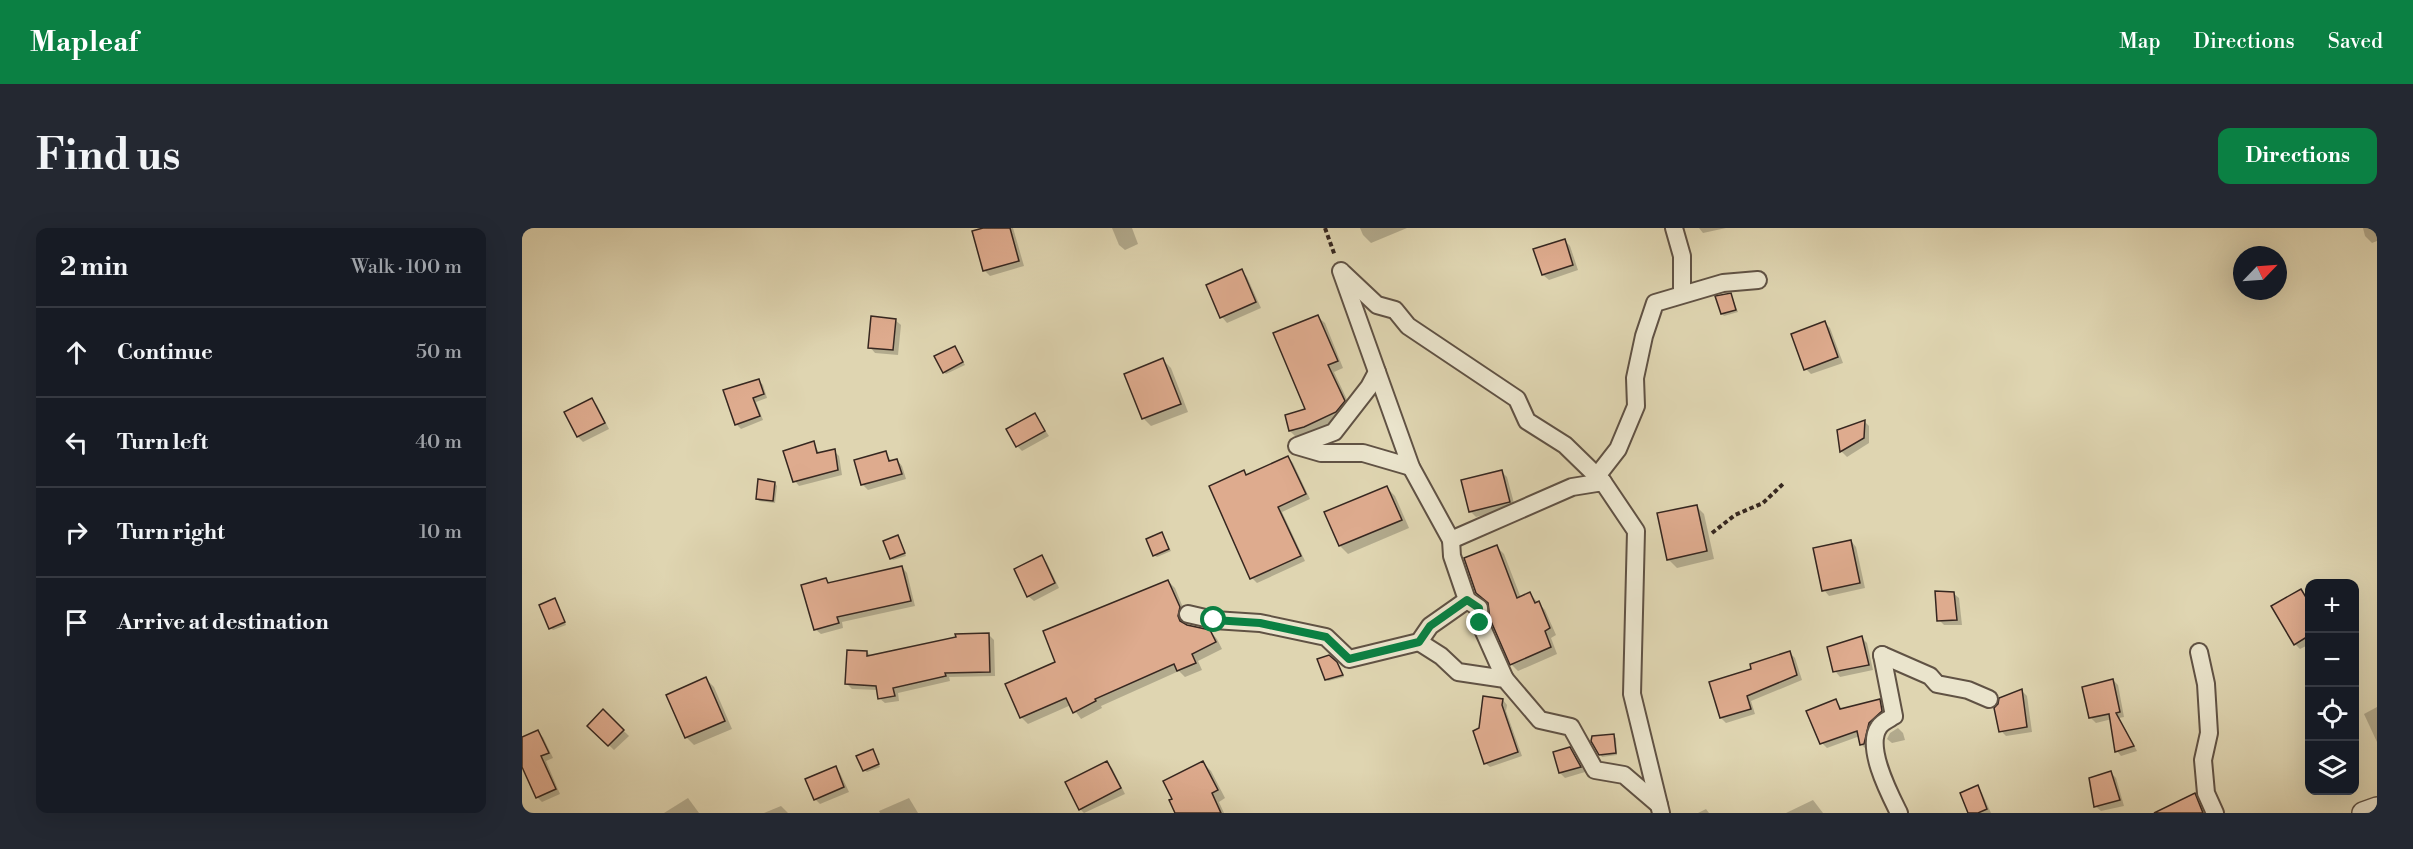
<!DOCTYPE html>
<meta charset="utf-8">
<style>
:root{--surface:#171b24;--page:#242831;--text:#f1f3f6;--muted:#9ea1a6;--line:#363941;--accent:#0b8043}
body{margin:0;font-family:"Libre Bodoni",serif;background:var(--page);color:var(--text)}
.controls{position:absolute;right:18px;bottom:18px;display:grid;overflow:hidden;border-radius:12px;box-shadow:0 6px 24px #0002}
.controls button{width:54px;height:54px;display:grid;place-items:center;padding:0;border:0;border-bottom:2px solid var(--line);background:var(--surface);color:var(--text);font:30px sans-serif}
.compass{position:absolute;left:1711px;top:18px;width:54px;height:54px;border-radius:50%;background:var(--surface);box-shadow:0 6px 24px #0002;rotate:65deg}
.stop{position:absolute;width:18px;height:18px;margin:-14px;border:4px solid #0b8043;border-radius:50%;background:#fff}
.stop.end{background:#0b8043;border-color:#fff;box-shadow:0 2px 6px #0008}
.list{margin:0;padding:0;list-style:none}
h2{display:flex;justify-content:space-between;align-items:center;height:78px;margin:0;padding:0 24px;font-size:26px}
h2 small{font-size:20px;font-weight:400;color:var(--muted)}
.list li{display:grid;grid-template-columns:39px 1fr auto;gap:18px;align-items:center;box-sizing:border-box;height:90px;padding:0 24px;border-top:2px solid var(--line)}
.list b{display:block;font-size:22px;white-space:nowrap}
.list em{font-size:20px;font-style:normal;color:var(--muted)}
.icon{flex:none;width:33px;height:33px;fill:none;stroke:currentColor;stroke-width:2;stroke-linecap:round;stroke-linejoin:round}
.map{position:relative;flex:none;width:1855px;height:585px;overflow:hidden;border-radius:12px}
header{display:flex;align-items:center;gap:36px;box-sizing:border-box;height:84px;padding:0 30px;background:var(--accent);color:#fff}
header strong{font-size:28px}
nav{display:flex;gap:33px;margin-inline-start:auto;font-size:21px}
.intro{display:flex;align-items:center;justify-content:space-between;box-sizing:border-box;height:144px;padding:0 36px}
h1{margin:0;font-size:42px}
.button{padding:15px 27px;border-radius:12px;background:var(--accent);color:#fff;font-size:21px;font-weight:700}
main{display:flex;gap:36px;padding:0 36px}
aside{flex:1;background:var(--surface);border-radius:12px;box-shadow:0 6px 24px #0002}
.map>svg:first-child{display:block}
</style>
<header>
<strong>Mapleaf</strong>
<nav><a>Map</a><a>Directions</a><a>Saved</a></nav>
</header>
<div class="intro"><h1>Find us</h1><a class="button">Directions</a></div>
<main>
<aside>
<h2>2 min<small>Walk · 100 m</small></h2>
<ul class="list">
<li><svg class="icon" aria-label="ahead" viewBox="0 0 24 24"><path d="M12 20V5M6 11l6-6 6 6"/></svg><div><b>Continue</b></div><em>50 m</em></li>
<li><svg class="icon" aria-label="left" viewBox="0 0 24 24"><path d="M17 20v-9H6M10 6l-5 5 5 5"/></svg><div><b>Turn left</b></div><em>40 m</em></li>
<li><svg class="icon" aria-label="right" viewBox="0 0 24 24"><path d="M7 20v-9h11M14 6l5 5-5 5"/></svg><div><b>Turn right</b></div><em>10 m</em></li>
<li><svg class="icon" aria-label="arrive" viewBox="0 0 24 24"><path d="M6 21V4h12l-3 4 3 4H6"/></svg><div><b>Arrive at destination</b></div></li>
</ul>
</aside>
<div class="map">
<svg width="1855" height="585" viewBox="0 0 1855 585">
<rect width="100%" height="100%" fill="#dfd5b1"/>
<filter id="stains"><feTurbulence type="fractalNoise" baseFrequency=".00333" numOctaves="4"/><feColorMatrix values="0 0 0 0 .2 0 0 0 0 .09 0 0 0 0 .02 0 0 0 .5 -.17"/></filter>
<radialGradient id="worn" r=".72"><stop offset=".6" stop-color="#630" stop-opacity="0"/><stop offset="1" stop-color="#630" stop-opacity=".3"/></radialGradient>
<!-- shadow -->
<g fill="#0003">
<polygon points="466,0 491,0 502,38 468,48 462,42"/>
<polygon points="590,0 610,0 616,16 603,22 597,17"/>
<polygon points="838,0 885,0 849,15 841,7"/>
<polygon points="1177,0 1204,0 1181,5"/>
<polygon points="1841,0 1855,0 1855,13 1850,15 1843,8"/>
<polygon points="1042,12 1048,18 1056,42 1027,52 1021,47 1013,22"/>
<polygon points="720,43 725,49 739,80 705,95 700,89"/>
<polygon points="1209,66 1216,84 1202,88 1200,86"/>
<polygon points="796,89 803,95 821,140 812,144 829,180 821,190 789,206 775,210 768,203 764,188 785,182"/>
<polygon points="373,92 379,97 376,127 353,125 348,119"/>
<polygon points="1303,95 1308,100 1321,135 1289,146 1284,141"/>
<polygon points="435,122 443,137 424,146 422,144"/>
<polygon points="641,132 649,140 666,184 629,198 621,190"/>
<polygon points="237,153 241,157 245,170 234,174 241,192 219,201 215,197 203,163"/>
<polygon points="70,172 75,177 87,201 61,214 56,209"/>
<polygon points="513,187 527,208 500,223 495,218"/>
<polygon points="1342,193 1347,198 1347,215 1325,229 1320,224 1317,203"/>
<polygon points="291,215 298,226 312,223 317,228 320,247 277,258 273,253"/>
<polygon points="363,225 370,234 375,232 380,238 384,251 346,262 341,257 334,233"/>
<polygon points="766,229 771,235 788,271 760,284 783,333 735,355 730,350 722,244 726,248"/>
<polygon points="980,244 985,249 993,279 954,289 949,284"/>
<polygon points="253,255 255,258 253,275 237,273 235,270"/>
<polygon points="865,260 873,268 887,300 826,326 818,318 804,285"/>
<polygon points="1174,278 1182,286 1192,331 1155,340 1147,332 1137,286"/>
<polygon points="640,306 649,323 635,329 632,327"/>
<polygon points="376,309 384,328 371,332 369,330"/>
<polygon points="1329,313 1334,319 1343,360 1307,368 1302,362"/>
<polygon points="975,319 982,326 999,370 1008,366 1023,382 1034,407 1029,410 1035,426 996,443 989,436"/>
<polygon points="520,329 525,335 537,360 512,373 506,368"/>
<polygon points="380,339 385,345 393,378 320,394 321,400 299,406 293,401 304,351 308,356"/>
<polygon points="646,353 653,360 664,387 662,397 688,403 695,411 700,421 676,433 680,442 663,449 657,443 579,478 580,480 559,491 549,477 506,496 499,489 535,435"/>
<polygon points="1778,363 1788,375 1788,416 1778,421 1773,416"/>
<polygon points="1431,365 1437,370 1440,397 1422,397 1417,392"/>
<polygon points="33,372 44,397 31,402 29,400"/>
<polygon points="467,407 472,412 473,448 427,449 428,453 376,465 377,473 363,475 357,470 356,462 330,461 324,455 345,424 350,429"/>
<polygon points="1340,410 1345,415 1351,442 1318,449 1313,443"/>
<polygon points="1267,424 1273,430 1280,452 1229,473 1233,486 1204,495 1199,490 1231,442"/>
<polygon points="807,428 817,439 822,449 806,453 804,451"/>
<polygon points="184,451 192,459 210,501 172,517 164,509"/>
<polygon points="1591,452 1596,457 1602,489 1597,490 1615,523 1599,528 1595,523 1590,491 1574,495 1569,490 1562,460"/>
<polygon points="1500,463 1505,468 1510,504 1484,508 1479,503"/>
<polygon points="981,472 985,477 984,483 1000,528 968,539 963,535 959,501"/>
<polygon points="1314,473 1320,481 1358,473 1363,478 1365,488 1347,521 1345,522 1339,516 1338,508 1305,520 1300,515"/>
<polygon points="1855,479 1855,514 1842,486"/>
<polygon points="81,483 107,508 92,522 67,498"/>
<polygon points="1376,500 1381,505 1383,512 1370,515 1365,511 1368,505"/>
<polygon points="16,504 21,509 31,530 24,533 38,566 20,574 15,569 0,527 0,511"/>
<polygon points="1091,508 1094,510 1095,527 1080,529 1078,526"/>
<polygon points="1048,521 1063,544 1043,550 1038,545"/>
<polygon points="350,522 358,539 345,544 342,542"/>
<polygon points="585,535 590,540 603,566 562,585 558,581"/>
<polygon points="681,535 689,543 703,570 697,574 702,585 655,585"/>
<polygon points="313,540 318,545 327,564 298,576 293,571"/>
<polygon points="1588,544 1594,550 1602,578 1579,583 1573,578"/>
<polygon points="1455,559 1460,565 1469,585 1448,585"/>
<polygon points="1673,567 1685,585 1636,585"/>
<polygon points="166,570 177,585 142,585"/>
<polygon points="387,570 396,585 358,585 357,583"/>
<polygon points="1291,572 1301,585 1264,585"/>
<polygon points="259,578 266,585 242,585"/>
<polygon points="1184,581 1187,585 1176,585"/>
</g>
<!-- building -->
<g fill="#deab8e" stroke="#362720" stroke-width="1.5">
<polygon points="461,0 488,0 497,33 461,43 450,3"/>
<polygon points="1043,11 1051,37 1020,47 1011,21"/>
<polygon points="720,41 734,74 698,90 684,57"/>
<polygon points="1209,65 1214,82 1199,86 1193,68"/>
<polygon points="796,87 816,133 806,137 823,173 814,184 782,199 767,203 763,187 783,181 751,105"/>
<polygon points="349,88 374,91 371,122 346,120"/>
<polygon points="1303,93 1316,129 1282,142 1269,106"/>
<polygon points="433,118 441,134 421,145 412,128"/>
<polygon points="641,130 659,176 620,191 602,146"/>
<polygon points="237,151 242,166 231,170 238,188 213,197 201,162"/>
<polygon points="70,170 83,195 55,209 42,184"/>
<polygon points="513,185 523,203 494,219 484,201"/>
<polygon points="1343,192 1342,210 1318,224 1315,202"/>
<polygon points="292,213 295,225 313,221 316,242 271,254 261,223"/>
<polygon points="364,223 367,233 375,231 380,246 339,257 332,232"/>
<polygon points="766,228 784,266 756,279 779,328 728,351 687,258 722,242 724,247"/>
<polygon points="980,242 988,274 947,284 939,252"/>
<polygon points="236,251 253,254 251,273 234,271"/>
<polygon points="865,258 880,292 817,318 802,284"/>
<polygon points="1175,277 1185,323 1145,332 1135,285"/>
<polygon points="640,304 647,321 631,328 624,311"/>
<polygon points="376,307 383,325 368,331 361,313"/>
<polygon points="1329,312 1338,355 1300,363 1291,320"/>
<polygon points="975,317 995,370 1008,364 1013,375 1017,373 1028,400 1023,403 1029,419 988,437 968,391 966,375 954,365 942,330"/>
<polygon points="520,327 533,355 505,369 492,341"/>
<polygon points="380,338 389,373 315,389 317,395 292,402 279,357 304,350 306,355"/>
<polygon points="646,352 658,379 656,388 658,393 665,397 688,402 694,414 670,426 674,435 655,443 652,436 573,471 574,473 551,485 544,470 498,490 483,456 533,434 521,403"/>
<polygon points="1779,361 1788,376 1788,407 1772,417 1749,378"/>
<polygon points="1413,363 1432,364 1435,392 1415,393"/>
<polygon points="33,370 43,394 27,401 17,377"/>
<polygon points="467,405 468,444 423,445 424,448 371,460 373,468 356,471 354,458 323,456 325,422 345,423 345,428 434,409 433,406"/>
<polygon points="1340,408 1347,437 1311,444 1305,419"/>
<polygon points="1268,423 1275,447 1225,468 1229,481 1198,490 1187,454 1229,441 1228,436"/>
<polygon points="807,427 815,434 821,447 803,452 795,431"/>
<polygon points="184,449 203,493 163,510 144,467"/>
<polygon points="1591,451 1598,484 1594,485 1612,518 1593,524 1587,486 1567,490 1560,459"/>
<polygon points="1500,461 1505,499 1477,504 1472,480 1476,476 1477,470"/>
<polygon points="961,468 981,471 980,477 996,524 962,536 951,503 957,500"/>
<polygon points="1314,471 1318,481 1358,471 1360,483 1347,495 1342,516 1338,517 1335,503 1298,516 1284,483"/>
<polygon points="81,481 102,502 86,518 65,498"/>
<polygon points="16,502 27,525 19,528 34,561 14,570 0,539 0,509"/>
<polygon points="1092,506 1094,525 1077,527 1069,513 1070,508"/>
<polygon points="1048,519 1059,539 1037,545 1031,524"/>
<polygon points="351,521 357,536 341,543 334,528"/>
<polygon points="585,533 599,560 557,582 543,554"/>
<polygon points="681,533 696,562 690,565 699,585 653,585 647,572 650,571 641,553"/>
<polygon points="314,538 322,559 292,572 283,551"/>
<polygon points="1589,543 1598,572 1572,579 1567,550"/>
<polygon points="1456,557 1465,581 1456,585 1446,585 1438,565"/>
<polygon points="1673,565 1681,585 1632,585"/>
</g>
<g fill="none" stroke-linecap="round" stroke-linejoin="round">
<defs>
<g id="minor">
<polyline points="1152,0 1160,28 1160,66"/>
<polyline points="819,43 889,239 929,312 1050,259 1081,254 1114,303 1110,466 1139,585"/>
<polyline points="821,45 855,77 873,82 886,98 995,171 1005,193 1043,217 1081,254"/>
<polyline points="855,144 847,159 812,204 775,218 799,225 841,225 889,239"/>
<polyline points="1075,248 1096,221 1114,178 1113,150 1122,108 1133,75 1201,55 1236,52"/>
<polyline points="945,372 957,380 958,395 983,451"/>
<polyline points="666,386 692,392 738,395 804,409 827,431 897,414 908,398 945,372 930,328 929,312"/>
<polyline points="897,414 919,428 936,444 983,451 1018,492 1049,499 1073,542 1102,547 1137,577"/>
<polyline points="1677,424 1684,456 1687,505 1681,532 1684,565 1693,585"/>
<path d="M 1360,427 L 1372,488 C 1367,491 1360,494 1357,499 C 1343,519 1367,565 1377,585"/>
<polyline points="1360,427 1408,448 1415,456 1446,462 1467,471"/>
</g>
<polyline id="tertiary" points="1841,585 1855,580"/>
</defs>
<!-- minor casing -->
<use href="#minor" stroke="#605244" stroke-width="20"/>
<!-- tertiary casing -->
<use href="#tertiary" stroke="#605244" stroke-width="24"/>
<!-- path -->
<g stroke="#362720" stroke-width="4" stroke-dasharray="4.5 3" stroke-linecap="butt">
<polyline points="803,0 813,28"/>
<polyline points="1190,305 1213,287 1241,275 1262,255"/>
</g>
<!-- minor -->
<use href="#minor" stroke="#eae4cc" stroke-width="16"/>
<!-- tertiary -->
<use href="#tertiary" stroke="#eae4cc" stroke-width="21"/>
</g>
<g fill="none" stroke-linecap="round" stroke-linejoin="round">
<!-- route -->
<polyline stroke="#0b8043" stroke-width="8" points="692,392 738,395 804,409 827,431 897,414 908,398 945,372 957,380 958,395"/>
</g>
<rect width="100%" height="100%" filter="url(#stains)"/>
<rect width="100%" height="100%" fill="url(#worn)"/>
</svg>
<div class="controls">
<button>+</button>
<button>−</button>
<button><svg class="icon" aria-label="locate" viewBox="0 0 24 24"><circle cx="12" cy="12" r="6"/><path d="M12 2v4M12 18v4M2 12h4M18 12h4"/></svg></button>
<button><svg class="icon" aria-label="layers" viewBox="0 0 24 24"><path d="M12 4l9 5-9 5-9-5zM3 14l9 5 9-5"/></svg></button>
</div>
<svg class="compass" viewBox="-18 -18 36 36"><path d="M0-13l5 13h-10z" fill="#e53935"/><path d="M0 13l5-13h-10z" fill="#9ea1a6"/></svg>
<div class="stop" style="left:692px;top:392px"></div>
<div class="stop end" style="left:958px;top:395px"></div>
</div>
</main>
